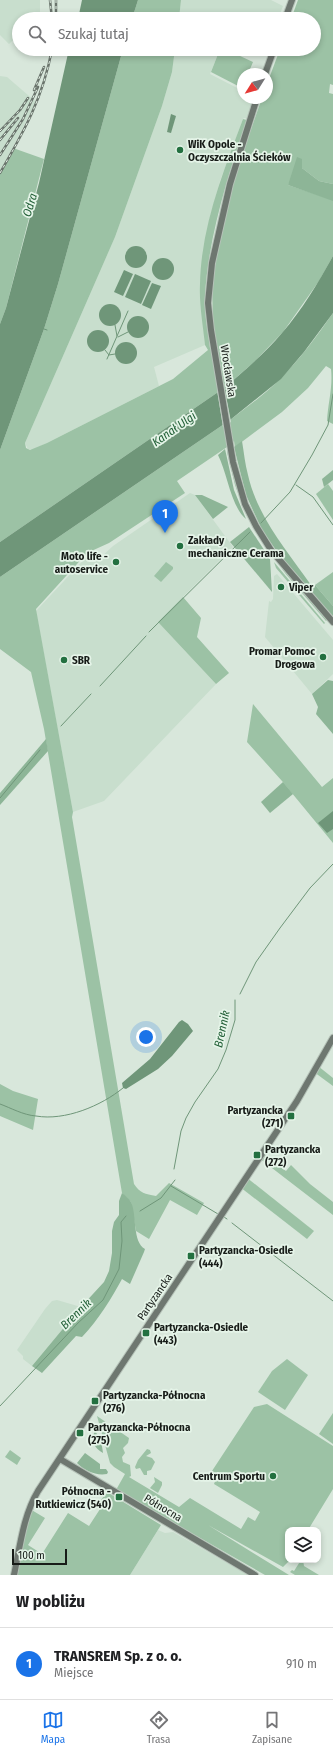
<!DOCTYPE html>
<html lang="pl">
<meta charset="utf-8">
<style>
:root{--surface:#fff;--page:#f2f2f2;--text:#202124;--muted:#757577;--line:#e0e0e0;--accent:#1a73e8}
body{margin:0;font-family:"Fira Sans Condensed",sans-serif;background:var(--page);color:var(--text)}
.controls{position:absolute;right:12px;bottom:12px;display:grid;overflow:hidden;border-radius:8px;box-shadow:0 2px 6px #0003}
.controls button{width:36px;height:36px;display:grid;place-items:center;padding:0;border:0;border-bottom:1px solid var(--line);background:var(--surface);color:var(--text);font:20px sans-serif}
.compass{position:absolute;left:237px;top:68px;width:36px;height:36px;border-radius:50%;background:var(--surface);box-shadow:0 2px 6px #0003;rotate:233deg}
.scale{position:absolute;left:12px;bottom:10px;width:55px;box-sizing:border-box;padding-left:4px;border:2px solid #171c18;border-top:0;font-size:11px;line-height:14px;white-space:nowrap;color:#171c18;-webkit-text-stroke:3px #e5f4e8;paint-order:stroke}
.you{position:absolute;left:146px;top:1037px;width:14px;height:14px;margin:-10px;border:3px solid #fff;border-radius:50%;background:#1a73e8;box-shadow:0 0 0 6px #1a73e833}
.badge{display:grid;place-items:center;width:26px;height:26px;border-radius:50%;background:var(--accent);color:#fff;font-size:13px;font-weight:700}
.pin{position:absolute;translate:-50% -33px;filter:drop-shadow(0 1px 2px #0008)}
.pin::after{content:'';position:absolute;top:21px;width:14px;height:12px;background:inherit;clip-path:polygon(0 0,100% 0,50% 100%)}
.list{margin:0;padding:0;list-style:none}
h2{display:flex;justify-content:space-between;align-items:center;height:52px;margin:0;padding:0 16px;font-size:17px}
h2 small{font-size:13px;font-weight:400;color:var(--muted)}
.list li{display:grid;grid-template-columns:26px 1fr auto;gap:12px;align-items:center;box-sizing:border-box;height:72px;padding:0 16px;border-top:1px solid var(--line)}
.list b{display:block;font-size:15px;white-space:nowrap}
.list p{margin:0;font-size:13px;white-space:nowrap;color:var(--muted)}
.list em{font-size:13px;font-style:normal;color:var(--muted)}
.icon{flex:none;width:22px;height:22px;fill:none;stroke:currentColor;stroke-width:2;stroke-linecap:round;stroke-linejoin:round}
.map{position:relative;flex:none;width:333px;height:1575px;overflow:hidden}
.search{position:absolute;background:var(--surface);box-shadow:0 2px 6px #0003;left:12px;right:12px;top:12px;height:44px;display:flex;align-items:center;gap:10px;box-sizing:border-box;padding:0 14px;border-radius:22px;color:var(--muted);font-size:15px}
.sheet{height:124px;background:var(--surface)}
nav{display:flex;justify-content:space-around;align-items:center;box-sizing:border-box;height:56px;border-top:1px solid var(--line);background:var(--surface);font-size:11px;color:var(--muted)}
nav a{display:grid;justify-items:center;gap:2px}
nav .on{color:var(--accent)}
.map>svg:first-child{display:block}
</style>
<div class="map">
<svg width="333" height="1575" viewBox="0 0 333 1575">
<rect width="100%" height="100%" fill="#d8e7db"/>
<!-- built -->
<g fill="#c8decd">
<polygon points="0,0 40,0 40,19 19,19 19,40 16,37 9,44 0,35"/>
<polygon points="181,0 271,0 283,6 278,19 269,17 268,19 179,19"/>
<polygon points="175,49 220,49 210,74 243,91 243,98 255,98 249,119 244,118 243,119 220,181 209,221 200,284 205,345 154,367 159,386 47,443 32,450 28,449 25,443 115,237 162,106 172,72"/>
<polygon points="225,49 244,49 241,56"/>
<polygon points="0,76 7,77 36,102 0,172"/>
<polygon points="190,493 195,495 233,547 158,622 216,684 104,801 73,812 36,611 91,552 99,559 113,546"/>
<polygon points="277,574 333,640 333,674 312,694 265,637 269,601 271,602 273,599 274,576"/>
<polygon points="57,1300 81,1307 32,1366 23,1359 23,1356 17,1350 45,1309 52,1301"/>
<polygon points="158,1530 165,1533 173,1532 248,1575 130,1575"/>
</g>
<!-- green -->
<g fill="#9cc2a5">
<polygon points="138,0 181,0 179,19 132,19"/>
<path d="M 298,0 L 333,0 L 333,85 L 330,84 L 329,93 L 333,94 L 333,184 L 319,181 L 302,168 L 302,161 L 288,185 L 333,200 L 333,256 L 319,281 L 283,332 L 254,362 L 224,388 L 0,542 L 0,450 L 44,329 L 58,284 L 123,49 L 175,49 L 172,72 L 162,106 L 115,237 L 25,443 L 26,448 L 30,450 L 47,443 L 173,379 L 208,350 L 205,345 C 203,325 199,304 200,284 C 201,227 223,172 243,119 L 247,120 C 228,174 208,239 205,296 C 204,313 208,331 210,348 L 216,345 L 213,323 L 212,285 L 218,247 L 236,172 L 262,98 L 267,98 L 267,84 L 280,49 L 314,49 L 314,19 L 291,19 Z"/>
<polygon points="220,49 225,49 253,62 248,74 243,74 242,88 211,72"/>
<polygon points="13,148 44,159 6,308 0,324 0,172"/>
<path d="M 333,313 L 333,424 L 327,421 C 328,403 333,387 331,369 L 326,366 L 308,388 L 282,412 L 235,447 L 234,441 L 230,445 L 177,481 L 185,493 L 109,543 L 87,553 L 36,609 L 73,812 L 72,817 L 134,1184 C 140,1193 145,1194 156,1196 L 169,1183 L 204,1203 L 197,1215 L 170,1200 L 149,1239 L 136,1231 L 131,1202 L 122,1193 L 44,729 L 31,672 L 0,649 L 0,577 L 230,420 C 247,407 265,394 280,379 C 300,359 317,336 333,313 Z"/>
<polygon points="228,448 236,484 248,519 235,485 227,452"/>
<polygon points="328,484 333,491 333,520 316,494"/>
<polygon points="275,559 327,620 326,621 285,573"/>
<polygon points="166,562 173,567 173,569 161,582 154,576"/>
<polygon points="274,562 325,623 324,624 276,568"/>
<polygon points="333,572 333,606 315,585"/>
<polygon points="183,597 201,618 197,637 229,673 216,684 158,622"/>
<polygon points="253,704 322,787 333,778 333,843 282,781 247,742"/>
<polygon points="318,1066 333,1078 333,1086 314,1072"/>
<polygon points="0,1084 13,1091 38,1099 33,1130 0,1116"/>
<polygon points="262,1153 286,1171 291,1165 310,1184 333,1202 333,1215 259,1158"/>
<polygon points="246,1177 314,1231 307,1239 240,1187"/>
<polygon points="287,1359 308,1375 285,1410 258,1392 272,1371"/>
<polygon points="267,1404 333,1446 333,1489 308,1530 288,1530 288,1560 290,1560 283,1567 208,1525 289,1575 265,1575 116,1490 125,1474 114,1467 110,1463 97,1416 129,1438 128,1443 123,1448 125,1453 122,1457 123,1462 130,1465 131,1476 129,1477 179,1507 190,1498 241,1529 248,1517 255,1521 260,1512 214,1484 216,1479 210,1474 254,1407"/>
<polygon points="333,1413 333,1444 319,1434"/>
<polygon points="147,1449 150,1450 151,1453 146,1456 152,1458 155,1462 151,1470 147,1471 147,1475 144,1475 140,1468 136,1469 135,1467 138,1460"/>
<polygon points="10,1450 21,1458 17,1465 5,1457"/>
<polygon points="154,1477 162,1482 162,1485 158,1493 150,1488 155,1482"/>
<polygon points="107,1492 161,1525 130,1575 14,1575 30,1509 45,1518 28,1545 42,1554 68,1513 89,1526 102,1506 98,1504"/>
<polygon points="301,1560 303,1560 304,1566 319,1575 295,1575 290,1572 292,1570 294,1571"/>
</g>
<!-- forest -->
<g fill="#8db597">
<polygon points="297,157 302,159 302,168 319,181 333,184 333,201 288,185"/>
<path d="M 242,441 C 244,453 245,464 248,475 C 257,516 287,551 311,585 L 313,587 L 315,585 L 333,606 L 333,618 L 278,553 L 262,530 L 246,495 L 234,447 Z"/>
<path d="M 225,449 L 234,490 L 246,519 C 231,507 227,472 218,455 Z"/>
<polygon points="333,470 333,480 324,487 322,479"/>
<polygon points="195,495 202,495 228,507 213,519"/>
<polygon points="249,527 270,559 272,592 230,542"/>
<polygon points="328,680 333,681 333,734 316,714 318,707 312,694"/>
<polygon points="46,739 48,751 0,805 0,793"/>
<polygon points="283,782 293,794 270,813 261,802"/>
<path d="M 122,1193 C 125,1195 129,1199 131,1202 C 137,1214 132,1242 145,1249 L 144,1252 L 130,1284 L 122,1279 C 111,1299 99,1319 82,1337 L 76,1336 L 42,1373 L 32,1366 L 81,1307 L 104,1282 L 109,1271 L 112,1253 L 112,1231 L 114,1222 L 119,1215 L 119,1201 Z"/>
<path d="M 95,1431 L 101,1440 L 103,1453 C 94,1448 90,1440 95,1431 Z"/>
<path d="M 85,1453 L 100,1464 L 100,1469 L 106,1469 L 108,1472 L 107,1474 C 96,1476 85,1471 77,1463 Z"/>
</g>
<!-- water -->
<g fill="#6f9679">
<polygon points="82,0 138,0 132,19 78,19"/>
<polygon points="69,49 123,49 58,284 44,329 0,450 0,324 6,308 39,183"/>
<polygon points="171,114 176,116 171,133 167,132"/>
<circle cx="136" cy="257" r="11"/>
<path d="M 333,256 L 333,313 L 304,352 L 281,379 L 230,420 L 0,577 L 0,542 L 224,388 C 244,371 264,354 282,333 C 302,310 318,283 333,256 Z"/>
<circle cx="163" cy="269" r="11"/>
<polygon points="124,270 133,274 123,296 114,292"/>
<polygon points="135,274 151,281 141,304 125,297"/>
<polygon points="152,283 161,286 151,309 142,305"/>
<circle cx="110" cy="315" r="11"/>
<circle cx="138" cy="327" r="11"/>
<circle cx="98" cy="341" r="11"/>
<circle cx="126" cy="353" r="11"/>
<polygon points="333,811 333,829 327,833 318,823"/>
<polygon points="182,1020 188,1024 193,1031 172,1056 158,1069 126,1089 123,1088 122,1083 150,1059 179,1022"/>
</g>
<!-- pier -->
<polygon fill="#d8e7db" points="224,385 231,422 223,427 217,390"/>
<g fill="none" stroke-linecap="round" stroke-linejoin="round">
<!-- stream -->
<g stroke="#6f9679" stroke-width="1">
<polyline points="115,325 117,336"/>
<polyline points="44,329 47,330"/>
<polyline points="118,337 128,332"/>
<polyline points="105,350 109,355 115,354"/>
<polyline points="107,359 128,311"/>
<polyline points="296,485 313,497 333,525"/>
<polyline points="261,523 290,492 312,455 328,425 333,394"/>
<polyline points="149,632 250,532"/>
<polyline points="100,686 146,636"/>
<polyline points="61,726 91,694"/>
<polyline points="0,798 40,750"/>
<polyline points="240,994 256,962 280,928 310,888 333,864"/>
<path d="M 0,1104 C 11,1108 23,1115 36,1116 C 65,1121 101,1106 123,1088"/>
<polyline points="174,1169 181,1131 186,1118 195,1102 218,1069 226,1050 235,1020 235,1000"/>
<polyline points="171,1186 218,1214"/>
<polyline points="140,1211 161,1198 175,1180"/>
<polyline points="224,1217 227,1219"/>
<polyline points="232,1223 333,1301"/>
<polyline points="0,1406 78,1323 103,1300 119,1269 122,1241 121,1222 126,1216"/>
</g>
<defs>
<g id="secondary">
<polyline points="285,19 292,0"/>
<polyline points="265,74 274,49"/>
<polyline points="257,98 230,184 212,263 208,303 211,330 233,462 245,504 256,526 271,550 333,622"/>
<polyline points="60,1459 255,1575"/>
<path d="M 14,1575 C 20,1547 23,1516 38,1491 L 297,1101 L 333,1038"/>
</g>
</defs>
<!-- secondary casing -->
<use href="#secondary" stroke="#b5c2b8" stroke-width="8"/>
<!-- secondary -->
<use href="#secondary" stroke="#6e7770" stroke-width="6"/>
<defs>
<g id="rail">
<polyline points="50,0 52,19"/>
<polyline points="56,0 56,15"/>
<polyline points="34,90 44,67"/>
<polyline points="0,131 20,110 28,98"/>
<polyline points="0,140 18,118"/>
<polyline points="0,155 23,119 38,87"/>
<path d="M 0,173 C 24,131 43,98 52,49"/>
</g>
</defs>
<!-- rail casing -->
<use href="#rail" stroke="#6a746c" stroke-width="2.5"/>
<!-- rail -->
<use href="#rail" stroke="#e5f4e8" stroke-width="1" stroke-dasharray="3" stroke-linecap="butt"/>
</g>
<!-- markers -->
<g fill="#237040" stroke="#e5f4e8" stroke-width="1.5">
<circle cx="180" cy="150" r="4"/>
<circle cx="180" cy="546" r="4"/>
<circle cx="116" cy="562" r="4"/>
<circle cx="281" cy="587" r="4"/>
<circle cx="323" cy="657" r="4"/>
<circle cx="64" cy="660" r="4"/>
<rect x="287" y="1112" width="8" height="8" rx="2"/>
<rect x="253" y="1151" width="8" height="8" rx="2"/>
<rect x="187" y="1252" width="8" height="8" rx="2"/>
<rect x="142" y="1329" width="8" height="8" rx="2"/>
<rect x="91" y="1397" width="8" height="8" rx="2"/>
<rect x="76" y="1429" width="8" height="8" rx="2"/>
<circle cx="273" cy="1476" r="4"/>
<rect x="115" y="1493" width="8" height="8" rx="2"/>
</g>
<g text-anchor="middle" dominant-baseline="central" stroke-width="3.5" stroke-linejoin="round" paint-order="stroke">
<!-- poi labels -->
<g font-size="11" font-weight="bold" fill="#171c18" stroke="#e5f4e8" text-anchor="start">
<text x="188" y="144">WiK Opole -<tspan x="188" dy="13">Oczyszczalnia Ścieków</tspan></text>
<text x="188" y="540">Zakłady<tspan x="188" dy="13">mechaniczne Cerama</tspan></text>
<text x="108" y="556" text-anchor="end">Moto life -<tspan x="108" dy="13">autoservice</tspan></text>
<text x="289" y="587">Viper</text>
<text x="315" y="651" text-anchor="end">Promar Pomoc<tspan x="315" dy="13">Drogowa</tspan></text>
<text x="72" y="660">SBR</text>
<text x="283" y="1110" text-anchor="end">Partyzancka<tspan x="283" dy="13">(271)</tspan></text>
<text x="265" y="1149">Partyzancka<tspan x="265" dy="13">(272)</tspan></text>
<text x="199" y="1250">Partyzancka-Osiedle<tspan x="199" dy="13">(444)</tspan></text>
<text x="154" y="1327">Partyzancka-Osiedle<tspan x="154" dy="13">(443)</tspan></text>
<text x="103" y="1395">Partyzancka-Północna<tspan x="103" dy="13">(276)</tspan></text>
<text x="88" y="1427">Partyzancka-Północna<tspan x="88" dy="13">(275)</tspan></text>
<text x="265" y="1476" text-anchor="end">Centrum Sportu</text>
<text x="111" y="1491" text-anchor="end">Północna -<tspan x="111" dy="13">Rutkiewicz (540)</tspan></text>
</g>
<!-- street labels -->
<g font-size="11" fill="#171c18" stroke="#e5f4e8">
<text transform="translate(228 371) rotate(81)">Wrocławska</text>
<text transform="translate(155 1297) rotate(-56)">Partyzancka</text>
<text transform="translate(163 1508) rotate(31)">Północna</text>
</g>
<!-- water labels -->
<g font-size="12" font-style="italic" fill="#236038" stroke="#e5f4e8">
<text transform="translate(30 205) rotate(-73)">Odra</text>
<text transform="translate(174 429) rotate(-35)">Kanał Ulgi</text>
<text transform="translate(222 1029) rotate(-78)">Brennik</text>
<text transform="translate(76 1314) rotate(-44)">Brennik</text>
</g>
</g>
</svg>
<div class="controls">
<button><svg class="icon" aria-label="layers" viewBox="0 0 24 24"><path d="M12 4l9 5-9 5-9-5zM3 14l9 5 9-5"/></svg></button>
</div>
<svg class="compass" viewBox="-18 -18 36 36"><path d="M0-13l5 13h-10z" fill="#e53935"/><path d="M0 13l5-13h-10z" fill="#757577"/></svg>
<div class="scale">100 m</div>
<div class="you"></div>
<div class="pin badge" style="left:165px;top:533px">1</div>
<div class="search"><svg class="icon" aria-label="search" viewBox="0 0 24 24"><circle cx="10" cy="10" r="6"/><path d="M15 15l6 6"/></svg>Szukaj tutaj</div>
</div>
<section class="sheet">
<h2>W pobliżu<small></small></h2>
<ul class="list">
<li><span class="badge">1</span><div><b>TRANSREM Sp. z o. o.</b><p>Miejsce</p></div><em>910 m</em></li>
</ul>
</section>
<nav>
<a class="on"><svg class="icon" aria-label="map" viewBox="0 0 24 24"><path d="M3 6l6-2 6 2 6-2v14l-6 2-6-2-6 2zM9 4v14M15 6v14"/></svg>Mapa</a>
<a><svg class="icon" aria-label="directions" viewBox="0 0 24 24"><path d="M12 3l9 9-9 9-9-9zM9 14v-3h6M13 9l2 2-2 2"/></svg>Trasa</a>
<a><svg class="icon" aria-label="saved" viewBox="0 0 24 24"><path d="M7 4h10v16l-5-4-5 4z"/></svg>Zapisane</a>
</nav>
